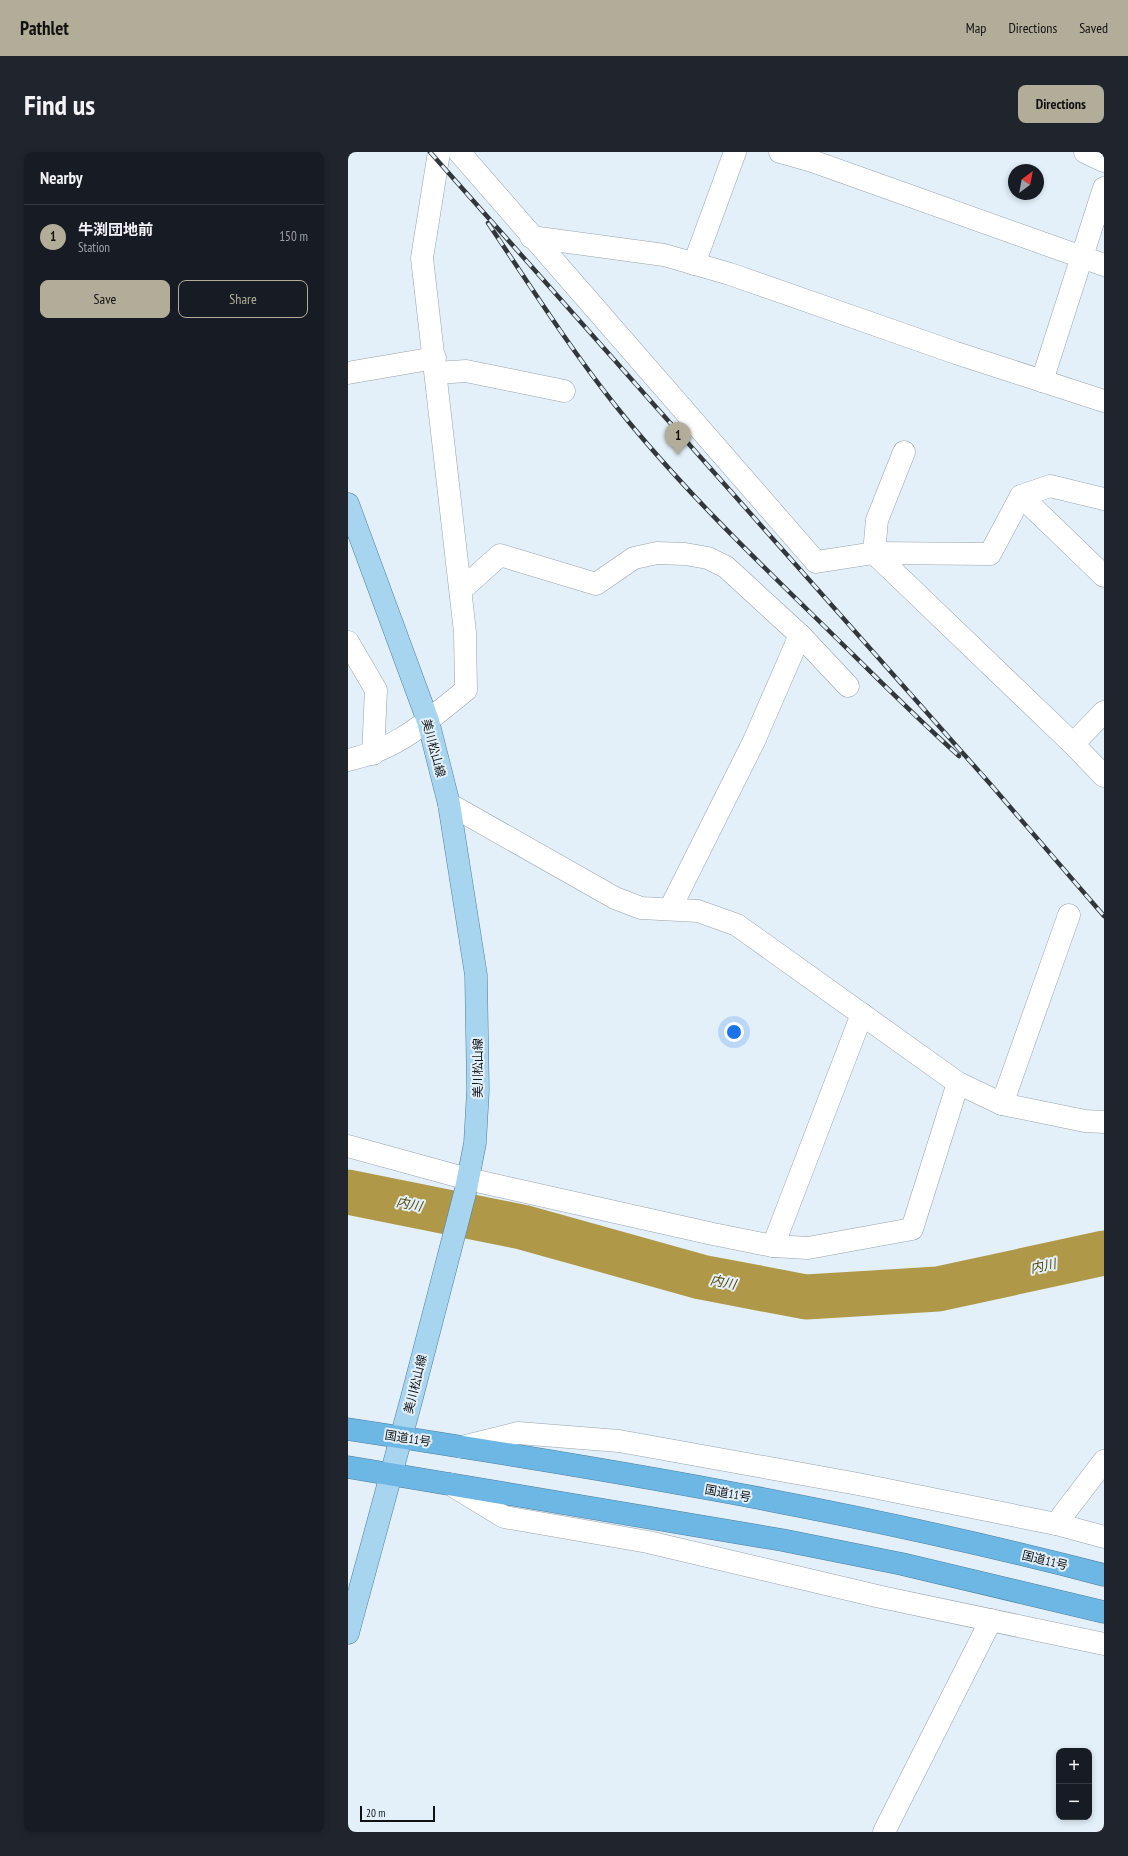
<!DOCTYPE html>
<meta charset="utf-8">
<style>
:root{--surface:#171b24;--page:#20242c;--text:#f1f3f6;--muted:#9ea1a6;--line:#363941;--accent:#b2ad98}
body{margin:0;font-family:"PT Sans Narrow","Noto Sans JP",sans-serif;background:var(--page);color:var(--text)}
.controls{position:absolute;right:12px;bottom:12px;display:grid;overflow:hidden;border-radius:8px;box-shadow:0 2px 6px #0003}
.controls button{width:36px;height:36px;display:grid;place-items:center;padding:0;border:0;border-bottom:1px solid var(--line);background:var(--surface);color:var(--text);font:20px sans-serif}
.compass{position:absolute;left:660px;top:12px;width:36px;height:36px;border-radius:50%;background:var(--surface);box-shadow:0 2px 6px #0003;rotate:32deg}
.scale{position:absolute;left:12px;bottom:10px;width:75px;box-sizing:border-box;padding-left:4px;border:2px solid #0e1316;border-top:0;font-size:11px;line-height:14px;white-space:nowrap;color:#0e1316;-webkit-text-stroke:3px #e3f0f9;paint-order:stroke}
.you{position:absolute;left:386px;top:880px;width:14px;height:14px;margin:-10px;border:3px solid #fff;border-radius:50%;background:#1a73e8;box-shadow:0 0 0 6px #1a73e833}
.badge{display:grid;place-items:center;width:26px;height:26px;border-radius:50%;background:var(--accent);color:#111;font-size:13px;font-weight:700}
.pin{position:absolute;translate:-50% -33px;filter:drop-shadow(0 1px 2px #0008)}
.pin::after{content:'';position:absolute;top:21px;width:14px;height:12px;background:inherit;clip-path:polygon(0 0,100% 0,50% 100%)}
.list{margin:0;padding:0;list-style:none}
h2{display:flex;justify-content:space-between;align-items:center;height:52px;margin:0;padding:0 16px;font-size:17px}
h2 small{font-size:13px;font-weight:400;color:var(--muted)}
.list li{display:grid;grid-template-columns:26px 1fr auto;gap:12px;align-items:center;box-sizing:border-box;height:64px;padding:0 16px;border-top:1px solid var(--line)}
.list b{display:block;font-size:15px;white-space:nowrap}
.list p{margin:0;font-size:13px;white-space:nowrap;color:var(--muted)}
.list em{font-size:13px;font-style:normal;color:var(--muted)}
.actions{display:flex;gap:8px;padding:12px 16px}
.actions a{flex:1;padding:9px 0;border:1px solid var(--accent);border-radius:8px;text-align:center;font-size:14px;color:var(--accent)}
.actions .main{background:var(--accent);color:#111}
.map{position:relative;flex:none;width:756px;height:1680px;overflow:hidden;border-radius:8px}
header{display:flex;align-items:center;gap:24px;box-sizing:border-box;height:56px;padding:0 20px;background:var(--accent);color:#111}
header strong{font-size:19px}
nav{display:flex;gap:22px;margin-inline-start:auto;font-size:14px}
.intro{display:flex;align-items:center;justify-content:space-between;box-sizing:border-box;height:96px;padding:0 24px}
h1{margin:0;font-size:28px}
.button{padding:10px 18px;border-radius:8px;background:var(--accent);color:#111;font-size:14px;font-weight:700}
main{display:flex;gap:24px;padding:0 24px}
aside{flex:1;background:var(--surface);border-radius:8px;box-shadow:0 2px 6px #0003}
.map>svg:first-child{display:block}
</style>
<header>
<strong>Pathlet</strong>
<nav><a>Map</a><a>Directions</a><a>Saved</a></nav>
</header>
<div class="intro"><h1>Find us</h1><a class="button">Directions</a></div>
<main>
<aside>
<h2>Nearby<small></small></h2>
<ul class="list">
<li><span class="badge">1</span><div><b>牛渕団地前</b><p>Station</p></div><em>150 m</em></li>
</ul>
<div class="actions"><a class="main">Save</a><a>Share</a></div>
</aside>
<div class="map">
<svg width="756" height="1680" viewBox="0 0 756 1680">
<rect width="100%" height="100%" fill="#e3f0f9"/>
<g fill="none" stroke-linecap="round" stroke-linejoin="round">
<!-- river -->
<polyline stroke="#af9948" stroke-width="45" points="0,1040 174,1075 353,1125 458,1145 590,1137 756,1101"/>
<defs>
<g id="minor">
<polyline points="111,0 468,410 526,401 642,402 673,344 702,334 756,347"/>
<polyline points="432,0 464,9 756,113"/>
<polyline points="737,0 756,9"/>
<polyline points="183,85 316,103 382,122 608,201 756,249"/>
<polyline points="346,112 387,0"/>
<polyline points="0,221 87,206"/>
<polyline points="88,221 118,219 216,239"/>
<polyline points="694,229 756,36"/>
<polyline points="556,300 529,368 526,401 725,592 756,624"/>
<polyline points="673,344 756,424"/>
<polyline points="113,438 152,403 248,432 286,406 309,401 337,402 360,406 378,415 452,483 500,534"/>
<polyline points="0,490 28,538 25,602"/>
<polyline points="725,592 756,560"/>
<path d="M 0,608 C 50,597 79,569 118,538 L 117,480 L 74,106 L 91,0"/>
<polyline points="101,652 267,746 293,756 350,759 389,773 610,931 654,952 737,969 756,970"/>
<polyline points="322,757 406,589 452,483"/>
<polyline points="654,952 721,763"/>
<polyline points="0,994 120,1027 365,1082 425,1094 460,1096 564,1077 610,931"/>
<polyline points="425,1094 514,862"/>
<polyline points="114,1295 170,1281 271,1289 510,1332 708,1372 756,1385"/>
<polyline points="102,1332 156,1365 300,1390 533,1445 756,1492"/>
<polyline points="708,1372 756,1309"/>
<polyline points="536,1680 643,1468"/>
</g>
<polyline id="major" points="0,352 80,569 101,652 128,823 130,938 127,991 118,1037 63,1249 0,1481"/>
<g id="highway">
<path d="M 0,1277 C 254,1316 507,1358 756,1423"/>
<polyline points="0,1315 434,1388 554,1412 756,1460"/>
</g>
</defs>
<!-- minor casing -->
<use href="#minor" stroke="#97a3ac" stroke-width="23"/>
<!-- major casing -->
<use href="#major" stroke="#4c7e9c" stroke-width="23"/>
<!-- highway casing -->
<use href="#highway" stroke="#4c7e9c" stroke-width="23"/>
<!-- minor -->
<use href="#minor" stroke="#fff" stroke-width="22"/>
<!-- major -->
<use href="#major" stroke="#a7d4ef" stroke-width="22"/>
<!-- highway -->
<use href="#highway" stroke="#6db7e4" stroke-width="22"/>
<defs>
<g id="rail">
<polyline points="82,0 644,634 756,764"/>
<path d="M 140,71 C 181,132 221,195 267,253 C 329,331 401,401 472,470 C 518,515 563,561 611,604"/>
</g>
</defs>
<!-- rail casing -->
<use href="#rail" stroke="#31373b" stroke-width="4.5"/>
<!-- rail -->
<use href="#rail" stroke="#e3f0f9" stroke-width="3" stroke-dasharray="9" stroke-linecap="butt"/>
</g>
<g text-anchor="middle" dominant-baseline="central" stroke-width="4" stroke-linejoin="round" paint-order="stroke">
<!-- street labels -->
<g font-size="12" fill="#0e1316" stroke="#e3f0f9">
<text transform="translate(86 596) rotate(75)">美川松山線</text>
<text transform="translate(129 916) rotate(-90)">美川松山線</text>
<text transform="translate(67 1232) rotate(-76)">美川松山線</text>
<text transform="translate(60 1286) rotate(9)">国道11号</text>
<text transform="translate(380 1341) rotate(10)">国道11号</text>
<text transform="translate(697 1408) rotate(14)">国道11号</text>
</g>
<!-- water labels -->
<g font-size="13" font-style="italic" fill="#584806" stroke="#e3f0f9">
<text transform="translate(61 1052) rotate(11)">内川</text>
<text transform="translate(695 1114) rotate(-12)">内川</text>
<text transform="translate(375 1130) rotate(11)">内川</text>
</g>
</g>
</svg>
<div class="controls">
<button>+</button>
<button>−</button>
</div>
<svg class="compass" viewBox="-18 -18 36 36"><path d="M0-13l5 13h-10z" fill="#e53935"/><path d="M0 13l5-13h-10z" fill="#9ea1a6"/></svg>
<div class="scale">20 m</div>
<div class="you"></div>
<div class="pin badge" style="left:330px;top:303px">1</div>
</div>
</main>
